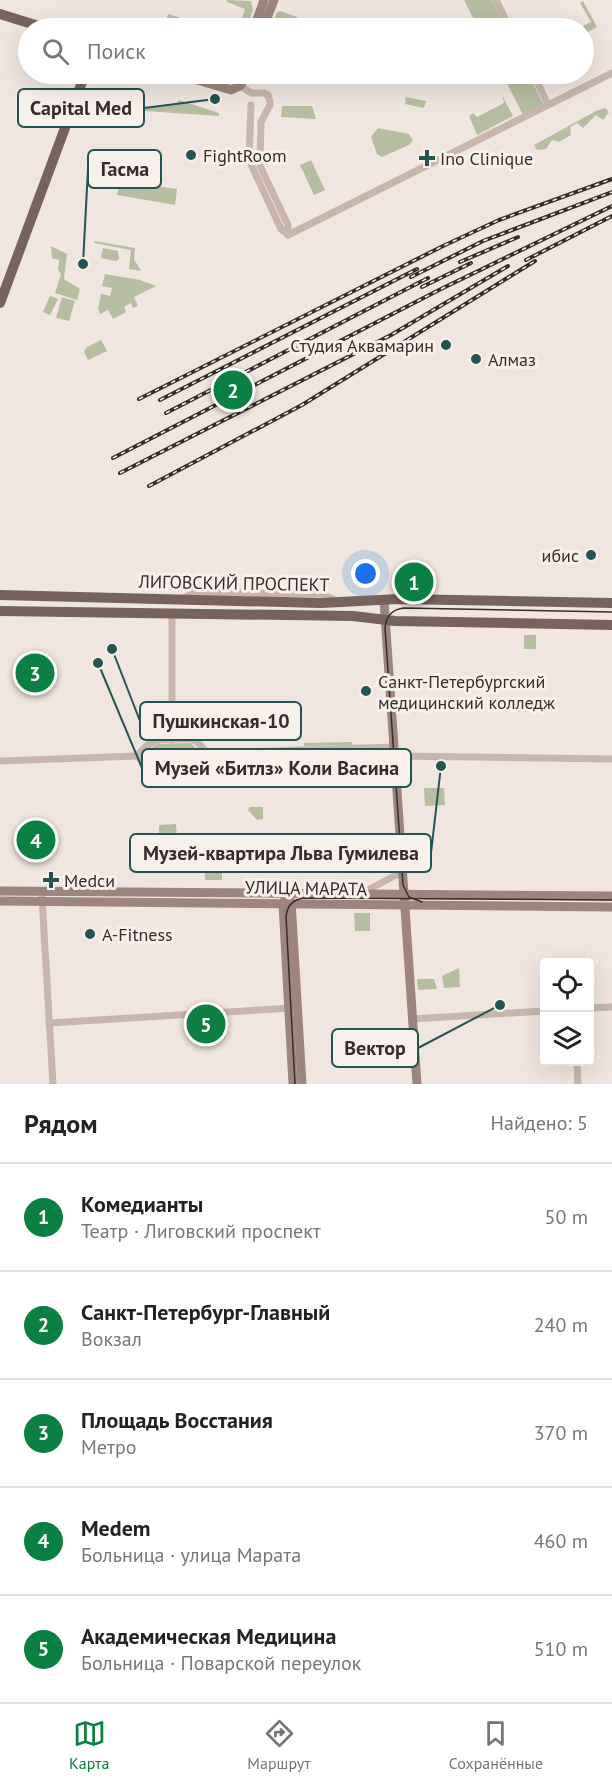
<!DOCTYPE html>
<html lang="ru">
<meta charset="utf-8">
<style>
:root{--surface:#fff;--page:#f2f2f2;--text:#222;--muted:#767676;--line:#e0e0e0;--accent:#0b8043}
body{margin:0;font-family:"PT Sans",sans-serif;background:var(--page);color:var(--text)}
.controls{position:absolute;right:18px;bottom:18px;display:grid;overflow:hidden;border-radius:6px;box-shadow:0 6px 24px #0002}
.controls button{width:54px;height:54px;display:grid;place-items:center;padding:0;border:0;border-bottom:2px solid var(--line);background:var(--surface);color:var(--text);font:30px sans-serif}
.you{position:absolute;left:366px;top:574px;width:21px;height:21px;margin:-15px;border:4px solid #fff;border-radius:50%;background:#1a73e8;box-shadow:0 0 0 9px #1a73e833}
.badge{display:grid;place-items:center;width:39px;height:39px;border-radius:50%;background:var(--accent);color:#fff;font-size:20px;font-weight:700}
.pin{position:absolute;translate:-50% -50%;border:3px solid #fff;box-shadow:0 2px 6px #0006}
.list{margin:0;padding:0;list-style:none}
h2{display:flex;justify-content:space-between;align-items:center;height:78px;margin:0;padding:0 24px;font-size:26px}
h2 small{font-size:20px;font-weight:400;color:var(--muted)}
.list li{display:grid;grid-template-columns:39px 1fr auto;gap:18px;align-items:center;box-sizing:border-box;height:108px;padding:0 24px;border-top:2px solid var(--line)}
.list b{display:block;font-size:22px;white-space:nowrap}
.list p{margin:0;font-size:20px;white-space:nowrap;color:var(--muted)}
.list em{font-size:20px;font-style:normal;color:var(--muted)}
.icon{flex:none;width:33px;height:33px;fill:none;stroke:currentColor;stroke-width:2;stroke-linecap:round;stroke-linejoin:round}
.map{position:relative;flex:none;width:612px;height:1084px;overflow:hidden}
.search{position:absolute;background:var(--surface);box-shadow:0 6px 24px #0002;left:18px;right:18px;top:18px;height:66px;display:flex;align-items:center;gap:15px;box-sizing:border-box;padding:0 21px;border-radius:33px;color:var(--muted);font-size:22px}
.sheet{height:618px;background:var(--surface)}
nav{display:flex;justify-content:space-around;align-items:center;box-sizing:border-box;height:84px;border-top:2px solid var(--line);background:var(--surface);font-size:16px;color:var(--muted)}
nav a{display:grid;justify-items:center;gap:3px}
nav .on{color:var(--accent)}
.map>svg:first-child{display:block}
</style>
<div class="map">
<svg width="612" height="1084" viewBox="0 0 612 1084">
<rect width="100%" height="100%" fill="#f0e6df"/>
<!-- green -->
<g fill="#b7bea0">
<polygon points="227,0 251,1 253,10 246,28 238,28 245,9 227,2"/>
<polygon points="464,0 492,0 506,28 478,28"/>
<polygon points="583,1 597,27 584,34 584,28 579,28 591,22 580,3"/>
<polygon points="280,11 297,17 294,28 271,28 277,12"/>
<polygon points="168,14 187,20 184,28 169,28 170,24 166,22"/>
<polygon points="502,74 528,74 544,105 523,115"/>
<polygon points="502,95 513,116 477,135 469,116 473,113 477,117 504,103"/>
<polygon points="406,97 426,101 424,108 405,104"/>
<polygon points="179,100 219,113 219,116 145,111 145,108 177,104"/>
<polygon points="282,106 312,106 316,119 281,117"/>
<polygon points="605,108 609,112 603,120 596,115 583,128 577,123 570,127 571,135 559,142 552,140 546,149 537,150 534,145 596,111"/>
<polygon points="378,128 409,134 413,140 409,145 382,157 377,154 371,137"/>
<polygon points="311,160 325,190 314,195 300,165"/>
<polygon points="120,181 177,189 175,205 117,195"/>
<polygon points="94,241 135,248 134,259 141,271 129,269 131,250 94,243"/>
<polygon points="51,246 67,254 64,279 80,289 77,300 55,293 61,274 58,270 59,260 52,258"/>
<polygon points="103,248 118,251 119,259 116,261 101,258"/>
<polygon points="105,274 140,280 156,286 134,297 138,306 133,308 131,303 124,307 126,312 113,319 108,310 100,314 98,309 101,294 110,296 112,288 102,286"/>
<polygon points="50,296 58,299 50,315 43,312"/>
<polygon points="62,297 75,301 69,321 56,318"/>
<polygon points="101,340 107,351 88,360 84,352 87,347"/>
<rect x="524" y="635" width="12" height="14"/>
<polygon points="514,700 533,700 532,712 514,712"/>
<polygon points="352,742 353,745 304,746 304,743"/>
<path d="M 190,743 L 195,747 L 198,753 C 193,768 169,763 156,763 L 150,757 L 151,748 L 157,744 Z"/>
<polygon points="424,788 444,788 445,805 425,806"/>
<polygon points="250,807 263,807 263,819 257,820 248,810"/>
<polygon points="176,824 177,838 159,838 159,825"/>
<polygon points="204,855 222,855 222,880 205,880"/>
<polygon points="354,913 370,913 370,931 355,931"/>
<polygon points="459,968 460,987 444,988 442,976"/>
<polygon points="417,979 434,979 437,989 418,990"/>
</g>
<g fill="none" stroke-linecap="round" stroke-linejoin="round">
<!-- street -->
<g stroke="#c8b6ac" stroke-width="7">
<polyline points="496,0 510,28"/>
<polyline points="533,74 548,104"/>
<polyline points="236,83 251,93 264,93 268,95 270,102"/>
<polyline points="251,105 249,160 281,229 288,235 288,225 260,166 261,122 270,105"/>
<polyline points="288,235 612,73"/>
<polyline points="184,598 195,592 321,594 335,600"/>
<polyline points="172,613 172,740"/>
<path d="M 137,756 C 154,734 164,740 190,739 L 196,741 L 208,753"/>
<polyline points="394,756 612,759"/>
<polyline points="0,761 137,756 150,767 191,767 208,753 394,747"/>
<polyline points="360,894 402,872"/>
<polyline points="42,898 53,1084"/>
<polyline points="590,1008 612,1007"/>
<polyline points="412,1019 544,1011"/>
<polyline points="49,1023 292,1008"/>
<polyline points="577,1062 578,1084"/>
</g>
<!-- secondary -->
<g stroke="#9b857d" stroke-width="9">
<polyline points="254,28 264,0"/>
<polyline points="263,28 274,0"/>
<polyline points="177,74 231,90 240,86 247,74"/>
<path d="M 200,74 C 213,77 228,87 237,74"/>
<polyline points="384,601 417,1084"/>
<polyline points="0,891 612,896"/>
<polyline points="285,899 283,904 293,1084"/>
<polyline points="0,901 612,907"/>
<polyline points="291,901 302,1084"/>
</g>
<!-- primary -->
<g stroke="#77635c" stroke-width="10">
<polyline points="0,14 45,28"/>
<polyline points="0,303 85,74"/>
<polyline points="0,595 321,603 398,599 612,603"/>
<polyline points="0,611 353,616 395,621 612,625"/>
</g>
<!-- tram -->
<g stroke="#362d2a" stroke-width="1.5">
<path d="M 422,902 L 409,897 L 403,885 L 385,628 C 386,616 393,609 404,608 L 612,612"/>
<path d="M 295,1084 L 286,917 C 287,906 293,899 305,898 L 612,900"/>
</g>
<defs>
<g id="rail">
<polyline points="526,260 612,216"/>
<polyline points="460,262 518,237"/>
<polyline points="411,277 483,241 612,192"/>
<polyline points="422,287 471,263"/>
<polyline points="139,399 443,246 499,220 612,179"/>
<polyline points="160,400 417,269"/>
<polyline points="166,413 428,278"/>
<polyline points="113,458 439,290 612,206"/>
<polyline points="120,473 391,335 508,266"/>
<polyline points="149,486 302,405 535,261"/>
</g>
</defs>
<!-- rail casing -->
<use href="#rail" stroke="#362d2a" stroke-width="4"/>
<!-- rail -->
<use href="#rail" stroke="#f8f1eb" stroke-width="1.5" stroke-dasharray="4.5" stroke-linecap="butt"/>
</g>
<!-- markers -->
<g fill="#235452" stroke="#f8f1eb" stroke-width="2">
<circle cx="191" cy="155" r="6"/>
<path d="M424 149h6v6h6v6h-6v6h-6v-6h-6v-6h6z"/>
<circle cx="446" cy="345" r="6"/>
<circle cx="476" cy="359" r="6"/>
<circle cx="591" cy="555" r="6"/>
<circle cx="366" cy="691" r="6"/>
<path d="M48 871h6v6h6v6h-6v6h-6v-6h-6v-6h6z"/>
<circle cx="90" cy="934" r="6"/>
</g>
<g text-anchor="middle" dominant-baseline="central" stroke-width="6" stroke-linejoin="round" paint-order="stroke">
<!-- poi labels -->
<g font-size="18" fill="#362d2a" stroke="#f8f1eb" text-anchor="start">
<text x="203" y="155">FightRoom</text>
<text x="440" y="158">Ino Clinique</text>
<text x="434" y="345" text-anchor="end">Студия Аквамарин</text>
<text x="488" y="359">Алмаз</text>
<text x="579" y="555" text-anchor="end">ибис</text>
<text x="378" y="681">Санкт-Петербургский<tspan x="378" dy="21">медицинский колледж</tspan></text>
<text x="64" y="880">Medси</text>
<text x="102" y="934">A-Fitness</text>
</g>
<!-- street labels -->
<g font-size="18" fill="#362d2a" stroke="#f8f1eb">
<text transform="translate(234 583) rotate(1)">ЛИГОВСКИЙ ПРОСПЕКТ</text>
<text transform="translate(306 888) rotate(1)">УЛИЦА МАРАТА</text>
</g>
</g>
<!-- callouts -->
<path fill="none" stroke="#235452" stroke-width="2" d="M215 99L144 108M83 264L88 169M112 649L140 721M98 663L142 768M441 766L431 853M500 1005L418 1048"/>
<g fill="#235452" stroke="#f8f1eb" stroke-width="2">
<circle cx="215" cy="99" r="6"/>
<circle cx="83" cy="264" r="6"/>
<circle cx="112" cy="649" r="6"/>
<circle cx="98" cy="663" r="6"/>
<circle cx="441" cy="766" r="6"/>
<circle cx="500" cy="1005" r="6"/>
</g>
<g fill="#f8f1eb" stroke="#235452" stroke-width="2">
<rect x="18" y="89" width="126" height="38" rx="6"/>
<rect x="88" y="150" width="73" height="38" rx="6"/>
<rect x="140" y="702" width="161" height="38" rx="6"/>
<rect x="142" y="749" width="269" height="38" rx="6"/>
<rect x="130" y="834" width="301" height="38" rx="6"/>
<rect x="332" y="1029" width="86" height="38" rx="6"/>
</g>
<g font-size="20" text-anchor="middle" font-weight="bold" fill="#362d2a">
<text x="81" y="115">Capital Med</text>
<text x="125" y="176">Гасма</text>
<text x="221" y="728">Пушкинская-10</text>
<text x="277" y="775">Музей «Битлз» Коли Васина</text>
<text x="281" y="860">Музей-квартира Льва Гумилева</text>
<text x="375" y="1055">Вектор</text>
</g>
</svg>
<div class="controls">
<button><svg class="icon" aria-label="locate" viewBox="0 0 24 24"><circle cx="12" cy="12" r="6"/><path d="M12 2v4M12 18v4M2 12h4M18 12h4"/></svg></button>
<button><svg class="icon" aria-label="layers" viewBox="0 0 24 24"><path d="M12 4l9 5-9 5-9-5zM3 14l9 5 9-5"/></svg></button>
</div>
<div class="you"></div>
<div class="pin badge" style="left:414px;top:582px">1</div>
<div class="pin badge" style="left:233px;top:390px">2</div>
<div class="pin badge" style="left:35px;top:673px">3</div>
<div class="pin badge" style="left:36px;top:840px">4</div>
<div class="pin badge" style="left:206px;top:1024px">5</div>
<div class="search"><svg class="icon" aria-label="search" viewBox="0 0 24 24"><circle cx="10" cy="10" r="6"/><path d="M15 15l6 6"/></svg>Поиск</div>
</div>
<section class="sheet">
<h2>Рядом<small>Найдено: 5</small></h2>
<ul class="list">
<li><span class="badge">1</span><div><b>Комедианты</b><p>Театр · Лиговский проспект</p></div><em>50 m</em></li>
<li><span class="badge">2</span><div><b>Санкт-Петербург-Главный</b><p>Вокзал</p></div><em>240 m</em></li>
<li><span class="badge">3</span><div><b>Площадь Восстания</b><p>Метро</p></div><em>370 m</em></li>
<li><span class="badge">4</span><div><b>Medem</b><p>Больница · улица Марата</p></div><em>460 m</em></li>
<li><span class="badge">5</span><div><b>Академическая Медицина</b><p>Больница · Поварской переулок</p></div><em>510 m</em></li>
</ul>
</section>
<nav>
<a class="on"><svg class="icon" aria-label="map" viewBox="0 0 24 24"><path d="M3 6l6-2 6 2 6-2v14l-6 2-6-2-6 2zM9 4v14M15 6v14"/></svg>Карта</a>
<a><svg class="icon" aria-label="directions" viewBox="0 0 24 24"><path d="M12 3l9 9-9 9-9-9zM9 14v-3h6M13 9l2 2-2 2"/></svg>Маршрут</a>
<a><svg class="icon" aria-label="saved" viewBox="0 0 24 24"><path d="M7 4h10v16l-5-4-5 4z"/></svg>Сохранённые</a>
</nav>
